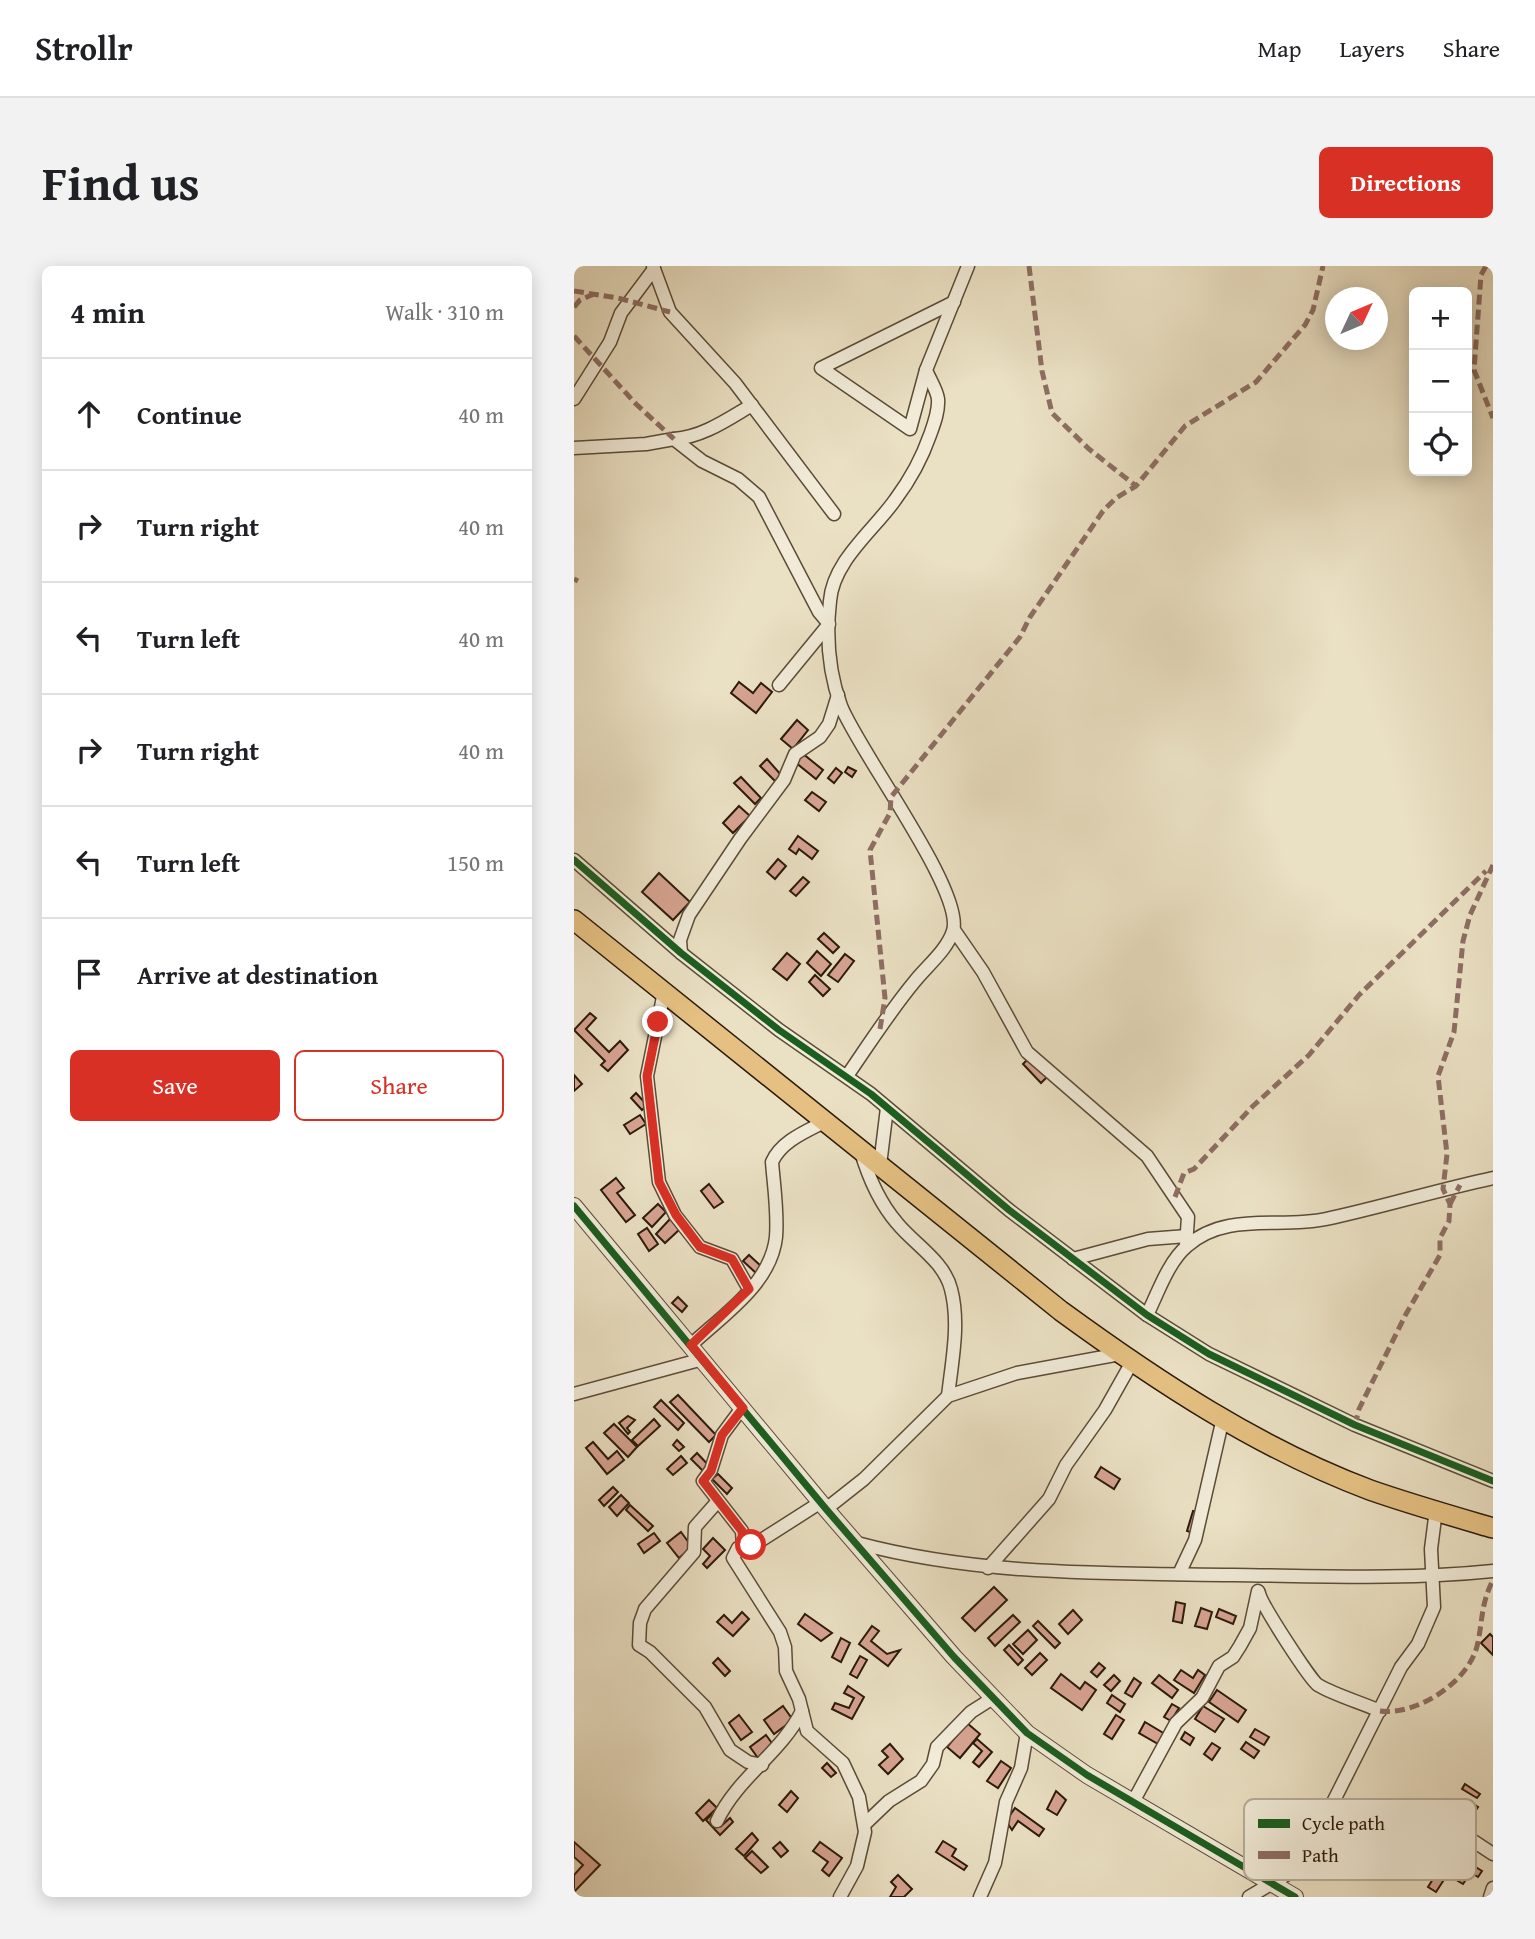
<!DOCTYPE html>
<meta charset="utf-8">
<style>
:root{--surface:#fff;--page:#f2f2f2;--text:#202124;--muted:#757577;--line:#e0e0e0;--accent:#d93025}
body{margin:0;font-family:"Gentium Book Plus",serif;background:var(--page);color:var(--text)}
.controls{position:absolute;right:21px;top:21px;display:grid;overflow:hidden;border-radius:10px;box-shadow:0 4px 18px #0003}
.controls button{width:63px;height:63px;display:grid;place-items:center;padding:0;border:0;border-bottom:2px solid var(--line);background:var(--surface);color:var(--text);font:35px sans-serif}
.compass{position:absolute;left:751px;top:21px;width:63px;height:63px;border-radius:50%;background:var(--surface);box-shadow:0 4px 18px #0003;rotate:46deg}
.stop{position:absolute;width:21px;height:21px;margin:-16px;border:5px solid #d93025;border-radius:50%;background:#fff}
.stop.end{background:#d93025;border-color:#fff;box-shadow:0 2px 7px #0008}
.list{margin:0;padding:0;list-style:none}
h2{display:flex;justify-content:space-between;align-items:center;height:91px;margin:0;padding:0 28px;font-size:30px}
h2 small{font-size:23px;font-weight:400;color:var(--muted)}
.list li{display:grid;grid-template-columns:46px 1fr auto;gap:21px;align-items:center;box-sizing:border-box;height:112px;padding:0 28px;border-top:2px solid var(--line)}
.list b{display:block;font-size:26px;white-space:nowrap}
.list em{font-size:23px;font-style:normal;color:var(--muted)}
.actions{display:flex;gap:14px;padding:21px 28px}
.actions a{flex:1;padding:16px 0;border:2px solid var(--accent);border-radius:10px;text-align:center;font-size:24px;color:var(--accent)}
.actions .main{background:var(--accent);color:#fff}
.icon{flex:none;width:38px;height:38px;fill:none;stroke:currentColor;stroke-width:2;stroke-linecap:round;stroke-linejoin:round}
.map{position:relative;flex:none;width:919px;height:1631px;overflow:hidden;border-radius:10px}
header{display:flex;align-items:center;gap:42px;box-sizing:border-box;height:98px;padding:0 35px;background:var(--surface);border-bottom:2px solid var(--line)}
header strong{font-size:33px}
nav{display:flex;gap:38px;margin-inline-start:auto;font-size:24px}
.intro{display:flex;align-items:center;justify-content:space-between;box-sizing:border-box;height:168px;padding:0 42px}
h1{margin:0;font-size:49px}
.button{padding:18px 32px;border-radius:10px;background:var(--accent);color:#fff;font-size:24px;font-weight:700}
main{display:flex;gap:42px;padding:0 42px}
aside{flex:1;background:var(--surface);border-radius:10px;box-shadow:0 4px 18px #0003}
.map>svg:first-child{display:block}
</style>
<header>
<strong>Strollr</strong>
<nav><a>Map</a><a>Layers</a><a>Share</a></nav>
</header>
<div class="intro"><h1>Find us</h1><a class="button">Directions</a></div>
<main>
<aside>
<h2>4 min<small>Walk · 310 m</small></h2>
<ul class="list">
<li><svg class="icon" aria-label="ahead" viewBox="0 0 24 24"><path d="M12 20V5M6 11l6-6 6 6"/></svg><div><b>Continue</b></div><em>40 m</em></li>
<li><svg class="icon" aria-label="right" viewBox="0 0 24 24"><path d="M7 20v-9h11M14 6l5 5-5 5"/></svg><div><b>Turn right</b></div><em>40 m</em></li>
<li><svg class="icon" aria-label="left" viewBox="0 0 24 24"><path d="M17 20v-9H6M10 6l-5 5 5 5"/></svg><div><b>Turn left</b></div><em>40 m</em></li>
<li><svg class="icon" aria-label="right" viewBox="0 0 24 24"><path d="M7 20v-9h11M14 6l5 5-5 5"/></svg><div><b>Turn right</b></div><em>40 m</em></li>
<li><svg class="icon" aria-label="left" viewBox="0 0 24 24"><path d="M17 20v-9H6M10 6l-5 5 5 5"/></svg><div><b>Turn left</b></div><em>150 m</em></li>
<li><svg class="icon" aria-label="arrive" viewBox="0 0 24 24"><path d="M6 21V4h12l-3 4 3 4H6"/></svg><div><b>Arrive at destination</b></div></li>
</ul>
<div class="actions"><a class="main">Save</a><a>Share</a></div>
</aside>
<div class="map">
<svg width="919" height="1631" viewBox="0 0 919 1631">
<rect width="100%" height="100%" fill="#eae0c3"/>
<filter id="stains"><feTurbulence type="fractalNoise" baseFrequency=".00286" numOctaves="4"/><feColorMatrix values="0 0 0 0 .2 0 0 0 0 .09 0 0 0 0 .02 0 0 0 .5 -.17"/></filter>
<radialGradient id="worn" r=".72"><stop offset=".6" stop-color="#630" stop-opacity="0"/><stop offset="1" stop-color="#630" stop-opacity=".3"/></radialGradient>
<!-- building -->
<g fill="#d6a391" stroke="#2b1a0a" stroke-width="2">
<polygon points="165,416 179,427 187,417 198,426 182,447 157,427"/>
<polygon points="223,454 234,464 219,483 207,473"/>
<polygon points="228,487 249,504 242,513 221,496"/>
<polygon points="193,493 208,510 202,516 186,500"/>
<polygon points="274,501 282,505 278,511 271,506"/>
<polygon points="262,502 268,507 260,517 254,512"/>
<polygon points="167,511 187,532 181,538 160,517"/>
<polygon points="238,526 252,536 245,545 231,534"/>
<polygon points="165,540 176,550 159,567 149,557"/>
<polygon points="224,570 244,585 238,593 225,583 222,588 215,583"/>
<polygon points="204,593 212,600 201,613 193,606"/>
<polygon points="85,607 116,636 99,654 68,626"/>
<polygon points="229,611 235,616 222,630 216,625"/>
<polygon points="250,667 265,681 259,687 244,673"/>
<polygon points="243,685 257,698 247,710 233,697"/>
<polygon points="213,687 226,698 213,714 199,703"/>
<polygon points="271,688 280,695 264,716 254,709"/>
<polygon points="241,709 256,723 249,730 235,716"/>
<polygon points="16,747 22,752 12,763 35,786 46,775 54,784 34,805 27,799 31,795 0,764"/>
<polygon points="455,792 473,811 467,817 449,798"/>
<polygon points="0,809 8,818 0,825"/>
<polygon points="62,827 73,839 68,844 57,832"/>
<polygon points="66,849 72,858 56,868 50,859"/>
<polygon points="42,912 50,922 43,927 61,949 52,956 27,924"/>
<polygon points="135,918 149,936 140,942 127,925"/>
<polygon points="84,938 92,946 78,961 69,952"/>
<polygon points="96,953 106,963 91,977 82,968"/>
<polygon points="73,962 84,978 75,985 64,968"/>
<polygon points="175,989 189,1002 183,1008 169,995"/>
<polygon points="104,1031 113,1040 108,1046 98,1037"/>
<polygon points="104,1129 142,1169 135,1176 96,1136"/>
<polygon points="87,1134 110,1157 104,1164 80,1141"/>
<polygon points="54,1150 61,1154 53,1162 56,1166 54,1168 45,1157"/>
<polygon points="80,1153 86,1160 64,1180 58,1174"/>
<polygon points="40,1158 63,1181 54,1191 30,1167"/>
<polygon points="103,1174 110,1181 105,1185 99,1179"/>
<polygon points="19,1176 34,1193 43,1185 50,1194 33,1208 12,1182"/>
<polygon points="123,1187 137,1202 131,1207 117,1193"/>
<polygon points="107,1190 113,1197 99,1209 93,1203"/>
<polygon points="527,1201 546,1213 540,1223 521,1211"/>
<polygon points="144,1208 158,1222 153,1228 138,1213"/>
<polygon points="39,1221 44,1226 30,1240 25,1234"/>
<polygon points="47,1229 55,1237 43,1250 35,1241"/>
<polygon points="56,1239 79,1260 74,1265 52,1244"/>
<polygon points="619,1245 627,1248 621,1268 613,1265"/>
<polygon points="107,1266 118,1281 105,1292 93,1277"/>
<polygon points="80,1267 86,1275 70,1287 64,1278"/>
<polygon points="139,1272 151,1284 133,1302 129,1298 136,1290 129,1283"/>
<polygon points="420,1321 433,1334 401,1365 388,1352"/>
<polygon points="602,1336 611,1338 608,1357 599,1355"/>
<polygon points="627,1342 638,1346 633,1363 621,1360"/>
<polygon points="645,1343 662,1350 659,1358 642,1351"/>
<polygon points="499,1344 508,1354 494,1368 485,1358"/>
<polygon points="168,1346 175,1353 159,1370 143,1356 150,1349 158,1357"/>
<polygon points="231,1348 258,1367 247,1375 224,1358"/>
<polygon points="439,1349 446,1356 421,1380 414,1372"/>
<polygon points="464,1355 486,1377 481,1382 459,1360"/>
<polygon points="298,1360 305,1365 297,1375 313,1388 326,1384 314,1400 285,1378"/>
<polygon points="454,1364 463,1374 449,1388 439,1378"/>
<polygon points="916,1368 919,1371 919,1389 907,1377"/>
<polygon points="267,1372 276,1377 267,1396 258,1391"/>
<polygon points="435,1379 449,1394 444,1399 430,1384"/>
<polygon points="466,1387 473,1394 458,1409 451,1402"/>
<polygon points="286,1390 293,1394 283,1412 276,1408"/>
<polygon points="144,1392 156,1405 151,1410 139,1397"/>
<polygon points="525,1397 531,1402 523,1411 517,1406"/>
<polygon points="607,1404 619,1412 624,1404 631,1409 620,1427 600,1414"/>
<polygon points="487,1408 506,1423 511,1416 522,1424 508,1444 477,1422"/>
<polygon points="540,1409 546,1415 537,1425 530,1419"/>
<polygon points="585,1409 604,1424 598,1432 578,1417"/>
<polygon points="560,1412 567,1417 558,1431 551,1427"/>
<polygon points="274,1420 290,1431 278,1453 258,1443 261,1437 275,1442 280,1432 270,1427"/>
<polygon points="643,1424 672,1444 664,1456 635,1436"/>
<polygon points="538,1429 551,1438 546,1446 533,1437"/>
<polygon points="598,1438 605,1442 597,1455 590,1451"/>
<polygon points="209,1440 219,1454 200,1468 190,1454"/>
<polygon points="629,1440 650,1453 641,1466 621,1453"/>
<polygon points="165,1449 178,1466 167,1474 155,1457"/>
<polygon points="542,1449 550,1454 538,1473 530,1468"/>
<polygon points="571,1456 591,1468 584,1478 565,1467"/>
<polygon points="393,1457 406,1468 386,1492 373,1481"/>
<polygon points="681,1463 695,1471 690,1479 676,1471"/>
<polygon points="611,1466 620,1472 616,1479 607,1473"/>
<polygon points="192,1469 200,1480 184,1492 176,1481"/>
<polygon points="403,1473 418,1486 405,1501 399,1496 408,1485 399,1477"/>
<polygon points="672,1476 685,1485 680,1492 667,1483"/>
<polygon points="638,1477 646,1482 638,1494 630,1488"/>
<polygon points="316,1478 329,1493 314,1508 305,1499 314,1491 308,1485"/>
<polygon points="427,1495 437,1502 424,1522 413,1515"/>
<polygon points="253,1497 262,1507 257,1511 248,1502"/>
<polygon points="891,1518 906,1528 903,1532 888,1523"/>
<polygon points="217,1525 224,1532 213,1546 205,1539"/>
<polygon points="482,1525 492,1534 483,1549 473,1543"/>
<polygon points="135,1534 143,1542 129,1555 122,1547"/>
<polygon points="895,1535 904,1541 894,1556 885,1550"/>
<polygon points="441,1542 470,1563 465,1570 444,1555 438,1564 432,1555"/>
<polygon points="137,1549 147,1560 156,1552 159,1556 146,1569 132,1554"/>
<polygon points="178,1567 184,1574 170,1590 162,1583"/>
<polygon points="369,1575 382,1583 378,1590 393,1600 390,1604 362,1586"/>
<polygon points="0,1576 26,1599 0,1626 0,1609 9,1599 0,1591"/>
<polygon points="206,1576 214,1585 207,1591 199,1582"/>
<polygon points="246,1576 268,1592 255,1610 248,1604 254,1596 239,1585"/>
<polygon points="178,1585 194,1601 187,1607 171,1592"/>
<polygon points="892,1595 908,1605 904,1611 888,1601"/>
<polygon points="854,1597 873,1609 862,1626 854,1621 859,1613 849,1606"/>
<polygon points="884,1603 895,1609 889,1618 879,1612"/>
<polygon points="324,1609 338,1623 330,1631 316,1631 322,1621 317,1616"/>
</g>
<g fill="none" stroke-linecap="round" stroke-linejoin="round">
<defs>
<g id="minor">
<polyline points="79,0 96,46 161,117 260,248"/>
<polyline points="352,104 336,163 247,102 380,36"/>
<polyline points="0,133 36,76 47,47 80,3"/>
<path d="M 100,173 C 129,171 154,153 178,139"/>
<polyline points="0,182 72,178 100,173 128,195 164,213 185,231 245,346 255,358 205,419"/>
<polyline points="0,594 107,687 205,764 297,828 435,944 573,1049 635,1088 781,1159 919,1215"/>
<polyline points="380,664 409,706 453,786 573,890 614,951 612,980"/>
<polyline points="107,687 106,674 115,649 166,573 210,514 221,488 246,471 255,458 264,429"/>
<polyline points="90,726 73,810 85,916 101,949 126,981 158,993 175,1023"/>
<path d="M 273,810 C 295,778 316,745 341,715 C 353,700 373,684 379,665 C 391,626 285,486 267,440 C 255,407 252,370 256,335 C 259,295 300,264 321,234 C 336,214 348,192 356,169 C 360,158 365,145 364,133 C 363,124 355,112 352,104 L 394,0"/>
<path d="M 287,886 C 295,913 305,936 323,957 C 340,978 370,995 377,1023 C 386,1057 378,1095 374,1130"/>
<polyline points="306,899 313,842"/>
<polyline points="499,993 574,973 613,970"/>
<path d="M 573,1049 C 584,1027 594,996 613,980 C 652,945 707,963 752,953 C 808,941 863,924 919,912"/>
<path d="M 117,1079 C 149,1049 197,1018 202,971 C 204,946 200,921 198,896 C 207,875 233,865 252,855"/>
<polyline points="0,1128 129,1093"/>
<polyline points="168,1142 148,1169 137,1204 129,1215 168,1265 169,1280"/>
<polyline points="144,1235 121,1261 120,1286 71,1343 66,1357 65,1379 76,1386 131,1441 156,1484 174,1496 188,1499"/>
<polyline points="247,1236 186,1275 164,1282 159,1292 206,1366 211,1381 212,1405 225,1433 233,1465 269,1497 285,1531 291,1566 283,1600 266,1631"/>
<polyline points="252,1243 290,1213 374,1130 443,1107 546,1088"/>
<path d="M 283,1277 C 406,1310 533,1307 659,1309 C 745,1310 833,1314 919,1305"/>
<polyline points="414,1302 475,1233 492,1199 531,1144 558,1096"/>
<polyline points="605,1308 621,1274 649,1152"/>
<path d="M 685,1327 C 687,1338 737,1415 744,1419 C 763,1430 786,1436 806,1445"/>
<polyline points="559,1536 602,1457 628,1432 645,1400 659,1391 666,1380 676,1362 684,1325"/>
<path d="M 143,1555 C 163,1512 207,1487 228,1445"/>
<polyline points="750,1556 795,1560 875,1559 919,1588"/>
<polyline points="291,1558 315,1535 347,1515 359,1498 363,1481 397,1446 419,1432"/>
<polyline points="406,1631 421,1597 432,1536 447,1502 453,1467"/>
<polyline points="675,1631 722,1603 731,1592 827,1401 844,1378 860,1341 857,1283 862,1244"/>
<polyline points="916,1631 919,1622"/>
</g>
<polyline id="tertiary" points="0,940 252,1243 380,1391 453,1467 513,1509 721,1631"/>
<path id="primary" d="M 0,654 L 487,1045 C 583,1115 684,1182 796,1224 C 836,1238 878,1250 919,1262"/>
</defs>
<!-- minor casing -->
<use href="#minor" stroke="#5b4c38" stroke-width="15"/>
<!-- tertiary casing -->
<use href="#tertiary" stroke="#5b4c38" stroke-width="18"/>
<!-- primary casing -->
<use href="#primary" stroke="#2b1a0a" stroke-width="22"/>
<!-- minor -->
<use href="#minor" stroke="#f1ebd8" stroke-width="12"/>
<!-- tertiary -->
<use href="#tertiary" stroke="#f1ebd8" stroke-width="16"/>
<!-- primary -->
<use href="#primary" stroke="#e5c082" stroke-width="19"/>
<!-- quiet -->
<g stroke="#8d6e63" stroke-width="5" stroke-dasharray="10 5" stroke-linecap="butt">
<polyline points="455,0 468,105 478,147 515,183 562,220"/>
<polyline points="912,0 907,9 900,104 919,152"/>
<polyline points="0,25 44,32 96,46"/>
<polyline points="0,41 6,34 20,28"/>
<polyline points="0,70 62,138 100,173"/>
<polyline points="0,313 4,315"/>
<polyline points="306,763 311,732 296,584 316,547 317,531 446,371 456,351 529,245 542,232 562,220 611,160 682,116 731,59 739,44 749,0"/>
<polyline points="601,931 610,907 620,903 679,840 735,789 785,729 912,605"/>
<polyline points="876,938 886,919"/>
<polyline points="781,1159 785,1143 832,1048 866,989 866,972 875,955 876,938 869,923 873,888 864,810 880,766 889,675 896,649 919,599"/>
<path d="M 806,1445 C 843,1450 897,1415 904,1376 C 909,1351 907,1338 919,1314"/>
</g>
<defs>
<g id="cycleway">
<polyline points="0,594 107,687 205,764 297,828 435,944 573,1049 635,1088 781,1159 919,1215"/>
<polyline points="0,940 252,1243 380,1391 453,1467 513,1509 721,1631"/>
</g>
</defs>
<!-- cycleway casing -->
<use href="#cycleway" stroke="#f1ebd8" stroke-width="11"/>
<!-- cycleway -->
<use href="#cycleway" stroke="#1b5e20" stroke-width="7"/>
</g>
<g fill="none" stroke-linecap="round" stroke-linejoin="round">
<!-- route -->
<polyline stroke="#d93025" stroke-width="9" points="84,756 73,810 85,916 102,949 126,981 158,993 175,1023 117,1079 169,1142 148,1169 137,1205 129,1215 168,1265 169,1280 177,1279"/>
</g>
<!-- legend -->
<rect x="670" y="1533" width="232" height="81" rx="10" fill="#f1ebd8" stroke="#b6ac9a" stroke-width="2"/>
<rect x="684" y="1553" width="32" height="9" fill="#1b5e20"/>
<rect x="684" y="1585" width="32" height="8" fill="#8d6e63"/>
<g font-size="19" fill="#2b1a0a">
<text x="728" y="1564">Cycle path</text>
<text x="728" y="1596">Path</text>
</g>
<rect width="100%" height="100%" filter="url(#stains)"/>
<rect width="100%" height="100%" fill="url(#worn)"/>
</svg>
<div class="controls">
<button>+</button>
<button>−</button>
<button><svg class="icon" aria-label="locate" viewBox="0 0 24 24"><circle cx="12" cy="12" r="6"/><path d="M12 2v4M12 18v4M2 12h4M18 12h4"/></svg></button>
</div>
<svg class="compass" viewBox="-18 -18 36 36"><path d="M0-13l5 13h-10z" fill="#e53935"/><path d="M0 13l5-13h-10z" fill="#757577"/></svg>
<div class="stop" style="left:177px;top:1279px"></div>
<div class="stop end" style="left:84px;top:756px"></div>
</div>
</main>
